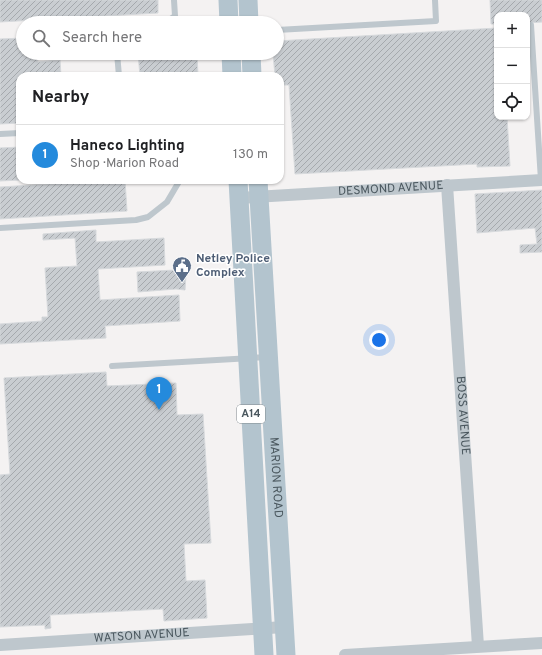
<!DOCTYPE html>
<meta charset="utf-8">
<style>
:root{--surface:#fff;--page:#f2f2f2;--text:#202124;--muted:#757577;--line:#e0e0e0;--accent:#248adc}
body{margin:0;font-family:Overpass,sans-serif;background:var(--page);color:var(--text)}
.controls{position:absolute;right:12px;top:12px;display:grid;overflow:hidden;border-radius:8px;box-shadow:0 1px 3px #0004}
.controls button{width:36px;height:36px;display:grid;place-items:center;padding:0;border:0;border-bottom:1px solid var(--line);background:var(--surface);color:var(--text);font:20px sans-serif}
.you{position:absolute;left:379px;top:340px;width:14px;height:14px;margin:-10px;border:3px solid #fff;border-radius:50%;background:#1a73e8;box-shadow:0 0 0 6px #1a73e833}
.badge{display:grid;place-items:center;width:26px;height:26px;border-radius:50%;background:var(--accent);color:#fff;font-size:13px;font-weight:700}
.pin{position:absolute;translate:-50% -33px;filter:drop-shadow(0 1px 2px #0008)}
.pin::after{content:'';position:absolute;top:21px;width:14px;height:12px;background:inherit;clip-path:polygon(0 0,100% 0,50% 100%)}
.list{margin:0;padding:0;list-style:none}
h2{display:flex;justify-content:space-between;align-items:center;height:52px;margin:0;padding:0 16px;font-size:17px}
h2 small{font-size:13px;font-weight:400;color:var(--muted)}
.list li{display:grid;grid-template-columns:26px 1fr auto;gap:12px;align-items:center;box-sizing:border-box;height:60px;padding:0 16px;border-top:1px solid var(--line)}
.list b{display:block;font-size:15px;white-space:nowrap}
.list p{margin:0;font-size:13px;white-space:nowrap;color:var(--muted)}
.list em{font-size:13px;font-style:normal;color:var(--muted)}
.icon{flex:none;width:22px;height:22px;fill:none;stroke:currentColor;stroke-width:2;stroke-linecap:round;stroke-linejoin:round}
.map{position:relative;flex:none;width:542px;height:655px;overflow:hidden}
.search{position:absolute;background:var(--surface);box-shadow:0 1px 3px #0004;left:16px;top:16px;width:268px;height:44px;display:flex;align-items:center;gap:10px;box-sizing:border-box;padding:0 14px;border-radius:22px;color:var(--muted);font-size:15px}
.panel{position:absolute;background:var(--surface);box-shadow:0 1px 3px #0004;left:16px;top:72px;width:268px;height:112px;border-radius:12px}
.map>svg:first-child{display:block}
</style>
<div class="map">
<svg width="542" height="655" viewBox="0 0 542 655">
<defs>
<pattern id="building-hatch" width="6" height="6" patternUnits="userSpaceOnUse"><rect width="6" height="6" fill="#c9cdd1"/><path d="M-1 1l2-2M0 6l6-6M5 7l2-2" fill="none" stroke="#a5a9ad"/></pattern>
</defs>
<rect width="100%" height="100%" fill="#f4f2f2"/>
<!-- building -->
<g fill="url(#building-hatch)" stroke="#d6d9dc">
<polygon points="0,0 158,0 158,13 0,22"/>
<polygon points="490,0 542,0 542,22 527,23 527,15 497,15 497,24 491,24"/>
<polygon points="497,28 497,117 507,117 510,166 477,167 477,164 295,174 289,85 280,85 280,76 275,76 273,53 277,53 277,41"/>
<polygon points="23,38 23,53 37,53 38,62 60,60 61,76 20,76 20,123 0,124 0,39"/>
<polygon points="138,53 197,53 198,76 140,76"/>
<polygon points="20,147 20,180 0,181 0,148"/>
<polygon points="112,180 125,180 127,211 0,219 0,187"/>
<polygon points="542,190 542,252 520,253 520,245 537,244 535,228 477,233 475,194"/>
<polygon points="96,230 96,242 164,238 165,265 98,269 100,300 179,295 180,321 105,326 106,338 0,344 0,324 42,321 42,317 48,317 45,268 77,266 75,238 43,240 43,234"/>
<polygon points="175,270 175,273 186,274 185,290 176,289 138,292 137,272"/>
<polygon points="106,372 107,386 176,383 177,415 203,414 211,543 184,544 186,581 205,580 207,618 164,621 163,609 50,615 51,628 45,629 45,625 0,627 0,475 10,474 4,378"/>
</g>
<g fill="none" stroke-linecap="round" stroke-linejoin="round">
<!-- lane -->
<g stroke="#bec7cd" stroke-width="6">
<polyline points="157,23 166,22 175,16 174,0"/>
<polyline points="531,25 541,180"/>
<polyline points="277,30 436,21 435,0"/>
<polyline points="117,53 119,76"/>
<polyline points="0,134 20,133"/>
<polyline points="0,228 136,220 148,217 167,202 180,180"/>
<polyline points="112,366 267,357"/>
</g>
<!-- street -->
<g stroke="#bec7cd" stroke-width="12">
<path id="s1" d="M 447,185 L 478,646"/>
<path id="s2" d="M 239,198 L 542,180"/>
<path id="s3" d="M 0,645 L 284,627"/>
<polyline points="345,655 542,643"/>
</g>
<!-- primary -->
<g stroke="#b3c4ce" stroke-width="19">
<polyline points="228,0 229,23"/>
<polyline points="248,0 249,23"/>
<polyline points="231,53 232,76"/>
<polyline points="251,53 252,76"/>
<polyline points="238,180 264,655"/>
<path id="s4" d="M 258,180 L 286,655"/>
</g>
</g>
<!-- icons -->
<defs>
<symbol id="civic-pin" viewBox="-11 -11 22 30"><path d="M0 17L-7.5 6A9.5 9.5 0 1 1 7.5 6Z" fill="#5c6f8a" stroke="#fff"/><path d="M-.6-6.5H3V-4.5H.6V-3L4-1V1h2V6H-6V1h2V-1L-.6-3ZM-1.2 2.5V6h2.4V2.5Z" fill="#fff"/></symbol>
</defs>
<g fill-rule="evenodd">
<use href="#civic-pin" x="171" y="255" width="22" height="30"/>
</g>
<g text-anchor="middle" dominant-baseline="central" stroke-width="3" stroke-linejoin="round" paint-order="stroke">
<!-- shield labels -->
<rect fill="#fff" stroke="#80898e" stroke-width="1" x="237" y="405" width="28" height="18" rx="3"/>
<g font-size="11" font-weight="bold" fill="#4a575e">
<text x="251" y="414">A14</text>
</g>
<!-- street labels -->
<g font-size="12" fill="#4a575e" stroke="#fff">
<text stroke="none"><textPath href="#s2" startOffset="152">DESMOND AVENUE</textPath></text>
<text stroke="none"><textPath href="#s1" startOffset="231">BOSS AVENUE</textPath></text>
<text stroke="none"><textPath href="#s4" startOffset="298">MARION ROAD</textPath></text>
<text stroke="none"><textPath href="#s3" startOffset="142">WATSON AVENUE</textPath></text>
</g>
<!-- service labels -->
<g font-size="12" font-weight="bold" fill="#4e5e75" stroke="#fff" text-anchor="start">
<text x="196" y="259">Netley Police<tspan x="196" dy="14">Complex</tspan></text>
</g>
</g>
</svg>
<div class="controls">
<button>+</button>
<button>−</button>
<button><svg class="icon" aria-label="locate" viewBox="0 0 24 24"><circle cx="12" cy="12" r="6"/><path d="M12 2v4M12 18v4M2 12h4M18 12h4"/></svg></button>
</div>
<div class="you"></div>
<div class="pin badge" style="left:159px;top:410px">1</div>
<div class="search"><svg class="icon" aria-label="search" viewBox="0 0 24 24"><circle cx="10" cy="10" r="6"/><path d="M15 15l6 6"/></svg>Search here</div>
<section class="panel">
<h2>Nearby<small></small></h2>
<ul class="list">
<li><span class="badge">1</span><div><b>Haneco Lighting</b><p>Shop · Marion Road</p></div><em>130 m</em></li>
</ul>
</section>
</div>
